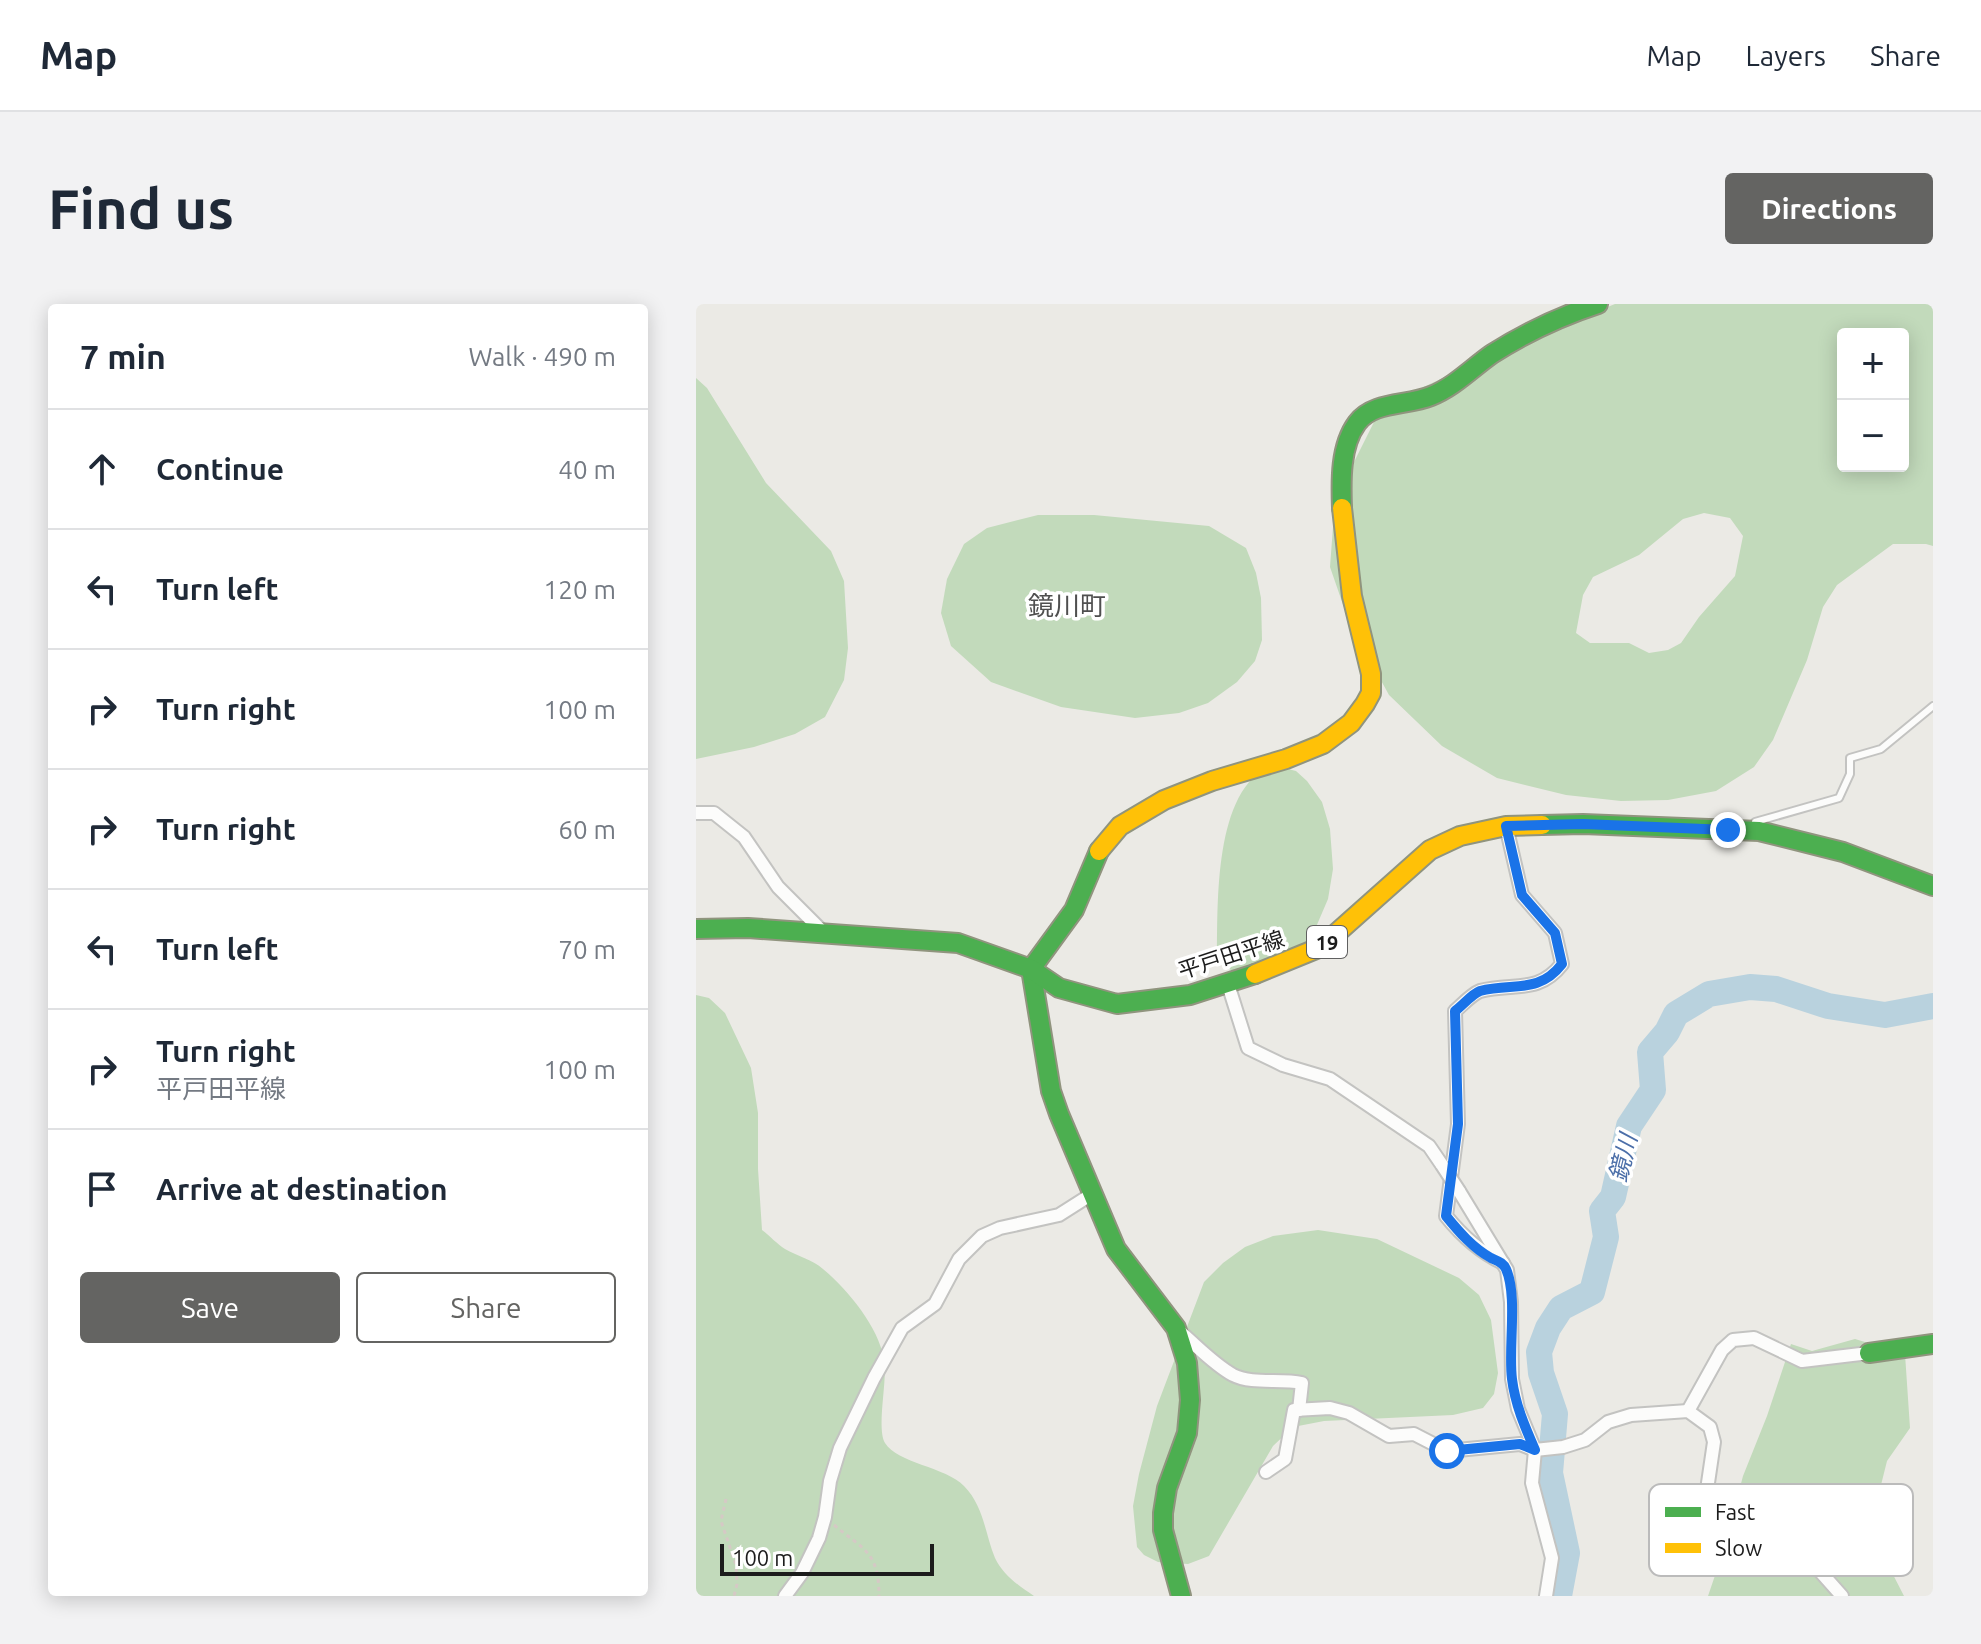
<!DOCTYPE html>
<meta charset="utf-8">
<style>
:root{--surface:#fff;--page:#f2f2f3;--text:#1f2937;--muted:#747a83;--line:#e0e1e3;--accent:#646462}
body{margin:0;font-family:Ubuntu,"Noto Sans JP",sans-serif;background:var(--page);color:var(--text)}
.controls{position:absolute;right:24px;top:24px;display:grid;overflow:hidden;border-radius:8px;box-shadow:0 4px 20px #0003}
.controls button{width:72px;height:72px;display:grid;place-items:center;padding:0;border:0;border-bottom:2px solid var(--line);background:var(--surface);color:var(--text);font:40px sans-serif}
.scale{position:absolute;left:24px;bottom:20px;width:214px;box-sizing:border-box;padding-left:8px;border:4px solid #1c1c1c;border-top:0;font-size:22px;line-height:28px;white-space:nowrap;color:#1c1c1c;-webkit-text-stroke:6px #fff;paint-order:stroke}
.stop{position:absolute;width:24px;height:24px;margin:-18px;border:6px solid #1a73e8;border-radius:50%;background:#fff}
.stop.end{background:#1a73e8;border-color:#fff;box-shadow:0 2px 8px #0008}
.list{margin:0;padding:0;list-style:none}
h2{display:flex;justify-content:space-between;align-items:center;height:104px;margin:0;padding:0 32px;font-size:34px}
h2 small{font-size:26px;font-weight:400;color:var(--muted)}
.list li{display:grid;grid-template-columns:52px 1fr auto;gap:24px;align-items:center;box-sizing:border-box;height:120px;padding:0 32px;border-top:2px solid var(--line)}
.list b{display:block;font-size:30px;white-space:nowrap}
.list p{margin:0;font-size:26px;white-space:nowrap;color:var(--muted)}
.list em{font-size:26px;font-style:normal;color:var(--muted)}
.actions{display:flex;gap:16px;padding:24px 32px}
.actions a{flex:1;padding:18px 0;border:2px solid var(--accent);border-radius:8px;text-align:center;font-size:28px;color:var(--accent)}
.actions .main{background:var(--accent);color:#fff}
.icon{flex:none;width:44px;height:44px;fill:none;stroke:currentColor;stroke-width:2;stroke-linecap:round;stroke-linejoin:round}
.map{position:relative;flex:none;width:1237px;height:1292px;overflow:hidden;border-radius:8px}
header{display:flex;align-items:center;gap:48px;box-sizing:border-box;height:112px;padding:0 40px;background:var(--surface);border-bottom:2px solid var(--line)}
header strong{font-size:38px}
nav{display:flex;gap:44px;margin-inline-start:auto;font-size:28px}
.intro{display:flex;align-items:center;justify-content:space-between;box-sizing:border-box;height:192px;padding:0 48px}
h1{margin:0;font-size:56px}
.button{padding:20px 36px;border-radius:8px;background:var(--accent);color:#fff;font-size:28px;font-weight:700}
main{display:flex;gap:48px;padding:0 48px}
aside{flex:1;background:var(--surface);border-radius:8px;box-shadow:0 4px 20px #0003}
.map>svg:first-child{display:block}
</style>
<header>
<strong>Map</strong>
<nav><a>Map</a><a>Layers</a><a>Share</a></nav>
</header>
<div class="intro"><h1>Find us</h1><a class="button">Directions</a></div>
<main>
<aside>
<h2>7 min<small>Walk · 490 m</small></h2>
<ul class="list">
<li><svg class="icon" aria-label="ahead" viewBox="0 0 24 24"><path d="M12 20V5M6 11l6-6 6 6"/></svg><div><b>Continue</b></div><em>40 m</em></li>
<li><svg class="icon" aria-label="left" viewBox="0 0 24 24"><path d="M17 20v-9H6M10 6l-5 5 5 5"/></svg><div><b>Turn left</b></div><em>120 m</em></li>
<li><svg class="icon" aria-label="right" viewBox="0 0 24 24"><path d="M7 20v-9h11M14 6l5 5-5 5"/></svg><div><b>Turn right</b></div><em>100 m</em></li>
<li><svg class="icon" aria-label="right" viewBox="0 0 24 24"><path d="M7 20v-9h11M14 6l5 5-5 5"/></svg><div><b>Turn right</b></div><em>60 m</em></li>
<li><svg class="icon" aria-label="left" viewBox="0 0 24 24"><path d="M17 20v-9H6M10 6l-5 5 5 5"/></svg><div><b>Turn left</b></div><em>70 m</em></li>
<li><svg class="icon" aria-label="right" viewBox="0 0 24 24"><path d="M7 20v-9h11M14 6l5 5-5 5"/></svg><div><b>Turn right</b><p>平戸田平線</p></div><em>100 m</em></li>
<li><svg class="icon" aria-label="arrive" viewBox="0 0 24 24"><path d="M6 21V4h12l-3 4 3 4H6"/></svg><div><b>Arrive at destination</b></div></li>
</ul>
<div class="actions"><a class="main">Save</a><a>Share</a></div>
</aside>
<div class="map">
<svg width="1237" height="1292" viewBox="0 0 1237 1292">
<rect width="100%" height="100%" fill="#ebeae5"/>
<!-- forest -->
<g fill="#c2dabb" fill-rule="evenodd">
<path d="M 919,0 L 1237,0 L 1237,242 L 1230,240 L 1197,240 L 1141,281 L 1127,303 L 1111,356 L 1077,436 L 1058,463 L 1020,487 L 972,496 L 925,497 L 870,491 L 801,474 L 746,442 L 693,391 L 653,318 L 634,263 L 639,196 L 680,114 L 706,93 L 820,40 ZM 1147,30 L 1207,30 L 1207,162 L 1147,162 ZM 1008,209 L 1034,214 L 1047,232 L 1039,272 L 1003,313 L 985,339 L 972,346 L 953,349 L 933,339 L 894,339 L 880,329 L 887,291 L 897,273 L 943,251 L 987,215 Z"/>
<polygon points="0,74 11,84 70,179 135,247 148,277 152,344 148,376 129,413 99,430 58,443 0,455"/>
<polygon points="342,211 398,211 513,222 550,244 560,269 565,294 566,336 559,357 541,378 512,399 483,409 439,414 365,403 295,378 255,342 245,309 251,275 268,240 291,224"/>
<path d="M 576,461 L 600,467 L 611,477 L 626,498 L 634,525 L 637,565 L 632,595 L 617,630 L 599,657 L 544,674 L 521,654 C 522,601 517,485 576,461 Z"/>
<path d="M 0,691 L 13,694 L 29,709 L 55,764 L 62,809 L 62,865 L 66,926 C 74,932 81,940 89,945 C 101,952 117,956 127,965 C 152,986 182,1022 188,1055 C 192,1076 180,1123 189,1139 C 201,1159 250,1163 268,1182 C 288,1202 289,1230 299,1254 C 307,1271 323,1282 338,1292 L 0,1292 Z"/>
<polygon points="622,926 681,935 763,974 783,991 795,1016 802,1069 798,1090 787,1104 757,1111 628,1117 597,1123 577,1142 513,1252 492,1260 462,1258 448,1251 441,1243 437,1202 443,1170 461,1102 508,978 527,959 549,943 577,932"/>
<polygon points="1159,1035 1209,1050 1214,1124 1191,1157 1184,1185 1188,1253 1208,1292 1012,1292 1027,1248 1047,1172 1071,1112 1095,1040 1116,1047"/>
</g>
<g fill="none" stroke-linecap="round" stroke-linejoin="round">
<!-- river -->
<polyline stroke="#b9d2de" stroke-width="26" points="863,1292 871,1249 854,1169 859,1110 845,1069 843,1048 852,1024 865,1004 896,988 910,933 906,907 917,893 933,822 957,786 954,748 971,728 980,710 1013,690 1054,683 1080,685 1132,702 1189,711 1237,702"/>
<defs>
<polyline id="lane" points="1059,518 1143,494 1154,470 1154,454 1185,445 1237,402"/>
<g id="street">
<polyline points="0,509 18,509 48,533 82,583 127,628"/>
<polyline points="531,677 552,744 587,761 634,775 733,842 746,861"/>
<polyline points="763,887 811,966 815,998 816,1075 822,1105 839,1146 836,1179 856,1254 850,1292"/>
<path d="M 807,959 C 784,948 766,932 750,912 L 762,820 L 759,707 C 767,700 776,690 784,687 C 816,678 842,691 866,660 L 859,629 L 826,591 L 810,522"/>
<path d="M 482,1026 C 499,1040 517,1060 537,1071 C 557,1081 584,1074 606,1079 L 603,1106"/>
<polyline points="992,1107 1026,1046 1037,1036 1058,1034 1106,1057 1173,1049"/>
<polyline points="570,1168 589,1155 598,1106 634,1104 653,1109 693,1132 718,1130 751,1147 824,1140 839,1146 867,1143 889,1136 912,1118 935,1111 992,1107 1014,1123 1018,1138 1008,1206 1015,1219 1029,1223 1084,1219 1115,1236 1122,1265 1146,1292"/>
<polyline points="89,1292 106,1269 123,1234 129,1213 134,1177 144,1144 178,1074 206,1024 239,1000 263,955 286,932 304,924 363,911 396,890"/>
</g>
<g id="fast">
<path d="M 646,204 C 645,177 644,142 661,119 C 677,97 711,102 735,92 C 758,83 776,64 796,50 C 829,29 865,12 902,0"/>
<polyline points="846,521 887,520 1063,527 1147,548 1237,582"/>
<polyline points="403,547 378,606 335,665 355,787 363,810 420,945 480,1024 491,1059 494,1096 491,1129 471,1184 467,1209 467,1226 485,1292"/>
<polyline points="0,625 52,624 262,639 335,665 363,684 421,700 494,691 559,670"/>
<polyline points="1173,1049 1237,1040"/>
</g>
<g id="slow">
<polyline points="403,547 424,522 468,496 516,477 590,455 627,440 655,419 669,400 675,389 675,370 656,292 646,204"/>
<polyline points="559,670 625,643 734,546 764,532 810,522 846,521"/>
</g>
</defs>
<!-- lane casing -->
<use href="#lane" stroke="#c3c3c1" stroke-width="10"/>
<!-- street casing -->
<use href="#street" stroke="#c3c3c1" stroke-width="16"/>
<!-- fast casing -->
<use href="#fast" stroke="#90947e" stroke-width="22"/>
<!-- slow casing -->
<use href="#slow" stroke="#90947e" stroke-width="22"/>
<!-- path -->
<g stroke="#d5c9c5" stroke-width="3" stroke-dasharray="4 4" stroke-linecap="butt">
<polyline points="30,1195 25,1217 40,1261 41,1280 38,1292"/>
<path d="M 138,1221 C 168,1246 183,1248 183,1292"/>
</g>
<!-- lane -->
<use href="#lane" stroke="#fcfcfb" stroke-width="6"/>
<!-- street -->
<use href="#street" stroke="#fcfcfb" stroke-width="12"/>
<!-- fast -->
<use href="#fast" stroke="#4caf50" stroke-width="18"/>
<!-- slow -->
<use href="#slow" stroke="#ffc107" stroke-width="18"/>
<defs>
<polyline id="street-bridge" points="746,861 763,887"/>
</defs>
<!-- street-bridge casing -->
<use href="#street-bridge" stroke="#c3c3c1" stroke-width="16" stroke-linecap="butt"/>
<!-- street-bridge -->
<use href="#street-bridge" stroke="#fcfcfb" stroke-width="12"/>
</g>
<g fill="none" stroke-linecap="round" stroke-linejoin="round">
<!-- route -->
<path stroke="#1a73e8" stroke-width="10" d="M 751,1147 L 824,1140 L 839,1146 C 829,1123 819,1100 816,1075 C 812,1044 822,992 810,965 C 807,958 801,957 795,954 C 777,944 763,928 750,912 L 762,820 L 759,707 C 767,701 776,690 784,687 C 816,678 842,691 866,660 L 859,629 L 826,591 L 810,522 L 887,520 L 1032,526"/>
</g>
<g text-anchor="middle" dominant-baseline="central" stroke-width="7" stroke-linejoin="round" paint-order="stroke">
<!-- shield labels -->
<rect fill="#fff" stroke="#606060" stroke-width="2" x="611" y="622" width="40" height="32" rx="6"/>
<g font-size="20" font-weight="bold" fill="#1c1c1c">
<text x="631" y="638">19</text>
</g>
<!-- street labels -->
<g font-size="22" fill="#1c1c1c" stroke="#fff">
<text transform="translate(535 650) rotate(-18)">平戸田平線</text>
</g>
<!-- water labels -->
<g font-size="24" font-style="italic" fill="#4c6fa9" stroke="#fff">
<text transform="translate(927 854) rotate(-76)">鏡川</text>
</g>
<!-- quarter labels -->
<g font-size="26" fill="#4f4f4f" stroke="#fff">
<text x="371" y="301">鏡川町</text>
</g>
</g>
<!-- legend -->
<rect x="953" y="1180" width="264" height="92" rx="12" fill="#fff" stroke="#bbb" stroke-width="2"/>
<rect x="969" y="1203" width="36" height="10" fill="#4caf50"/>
<rect x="969" y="1239" width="36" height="10" fill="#ffc107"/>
<g font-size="22" fill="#1c1c1c">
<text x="1019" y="1216">Fast</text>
<text x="1019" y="1252">Slow</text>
</g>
</svg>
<div class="controls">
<button>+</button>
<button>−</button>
</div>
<div class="scale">100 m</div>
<div class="stop" style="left:751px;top:1147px"></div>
<div class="stop end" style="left:1032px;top:526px"></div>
</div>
</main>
